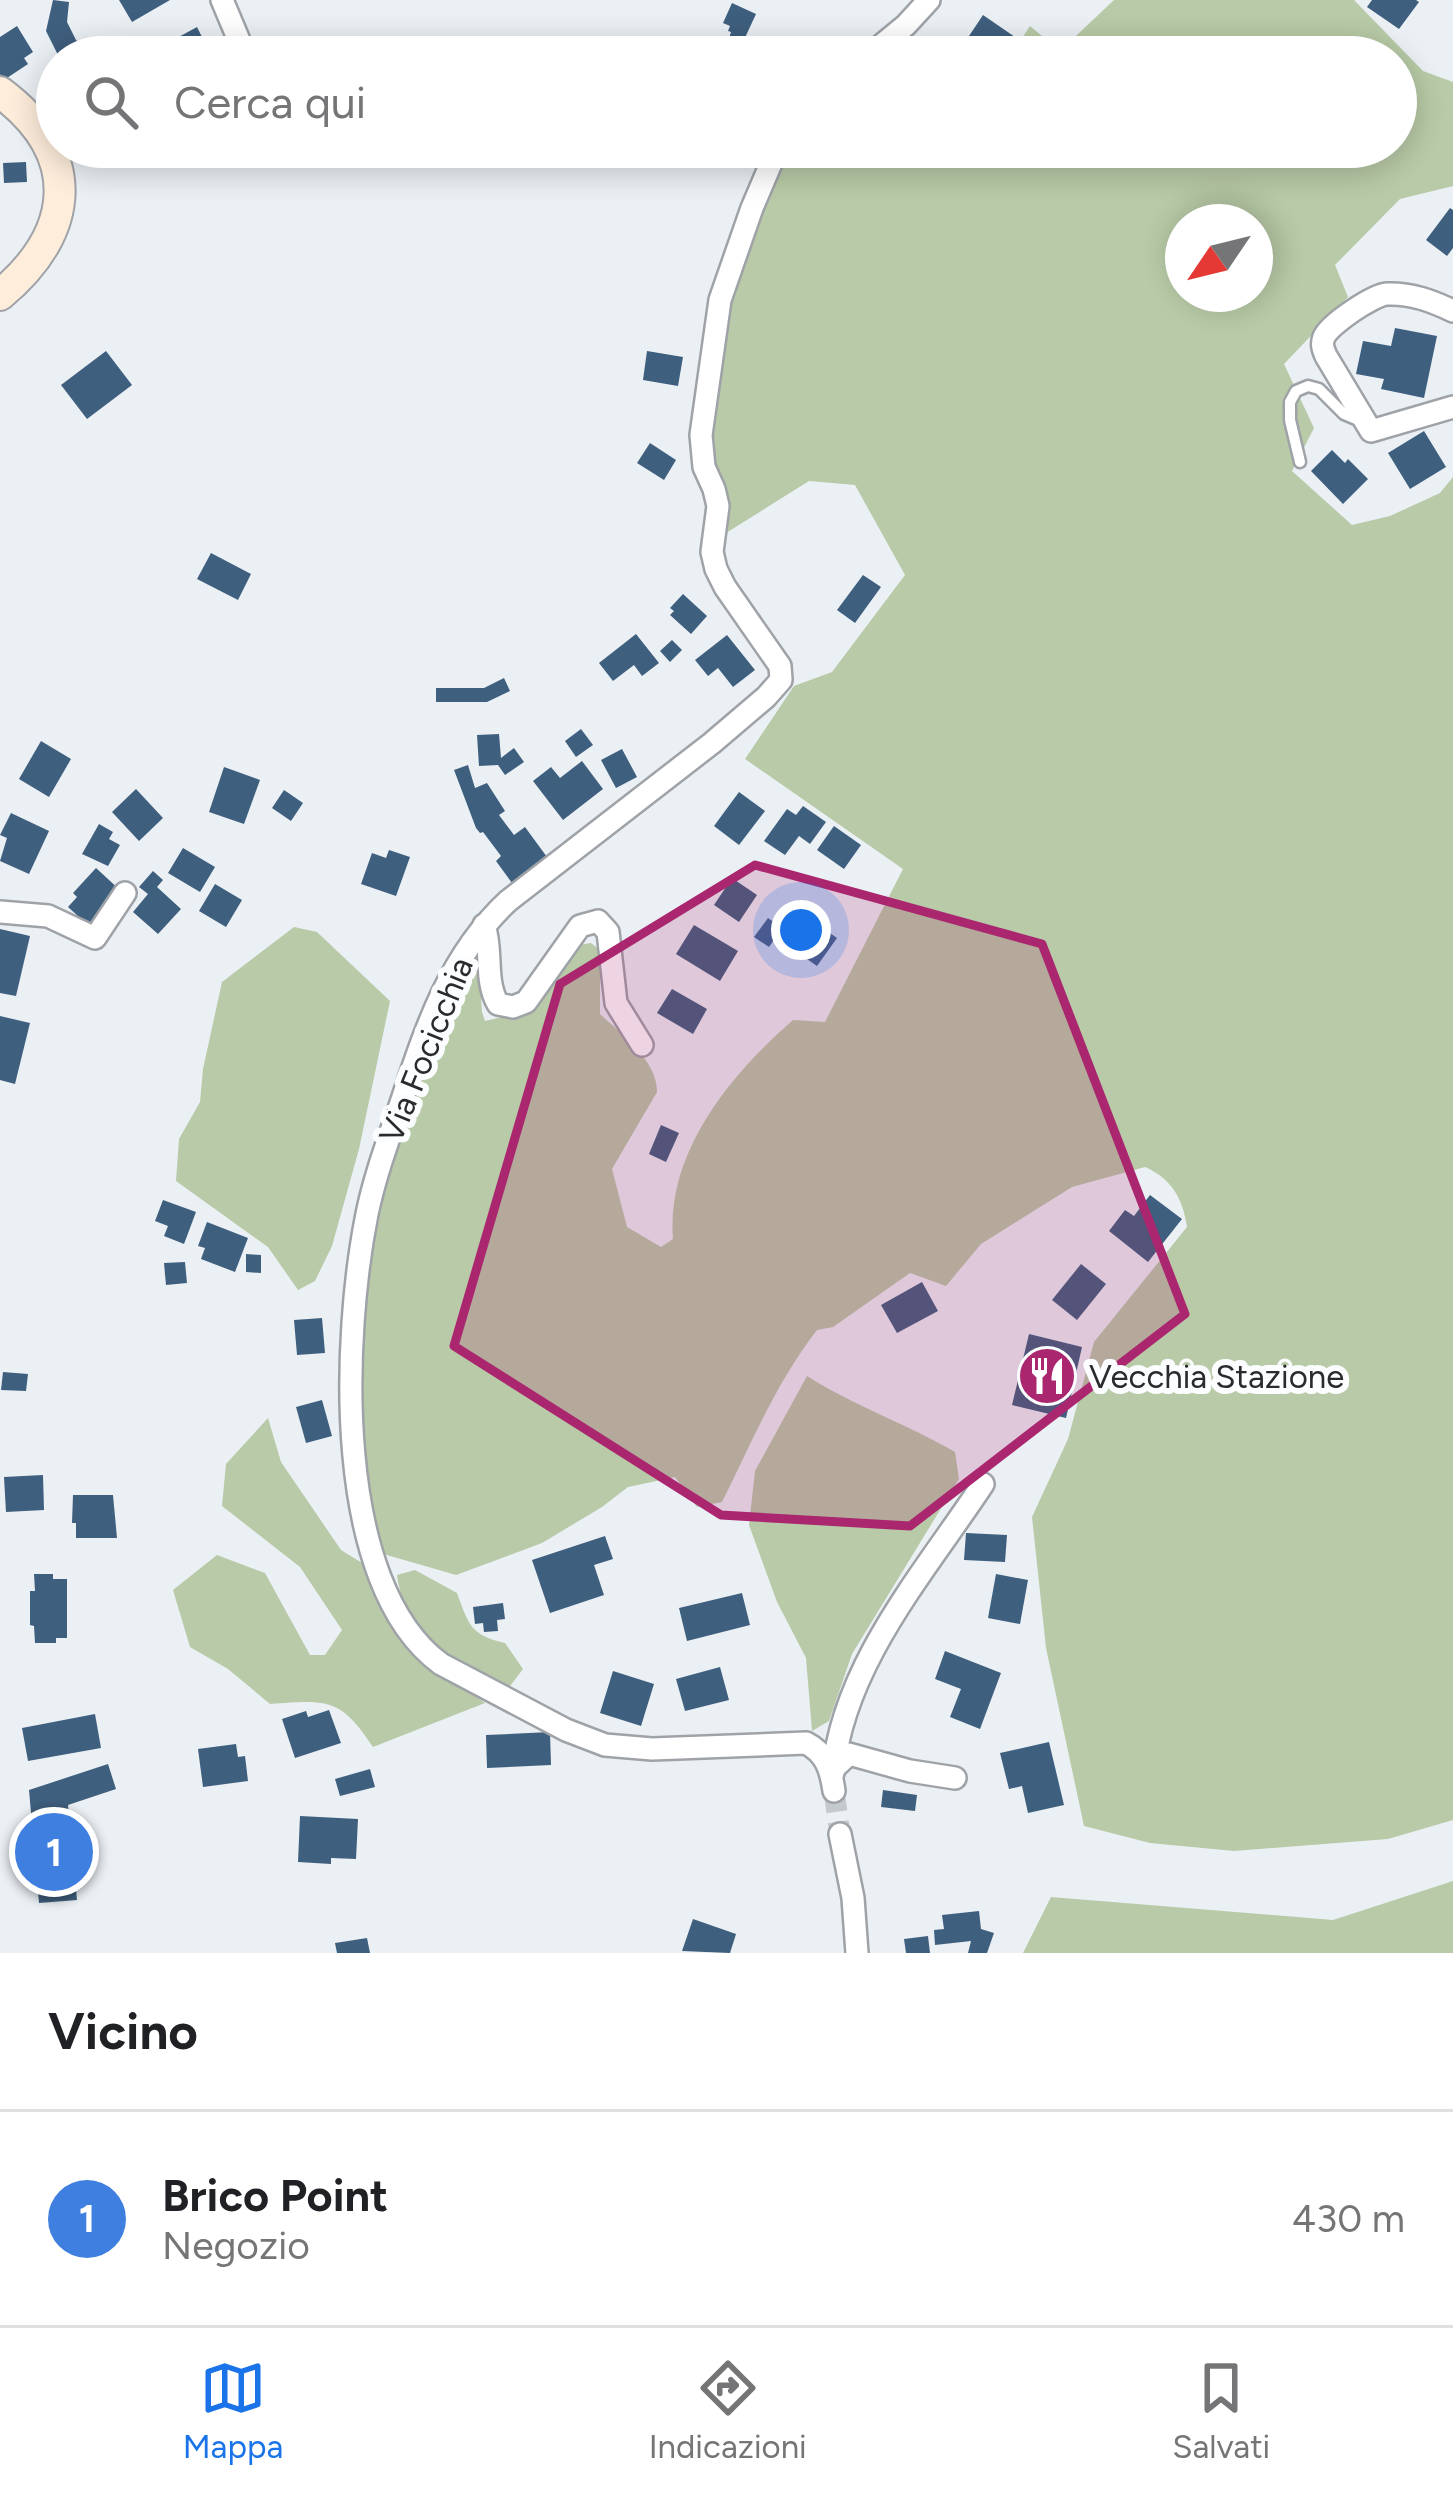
<!DOCTYPE html>
<html lang="it">
<style>
:root{--surface:#fff;--page:#f2f2f2;--text:#202124;--muted:#757577;--line:#e0e0e0;--accent:#1a73e8}
body{margin:0;font-family:Figtree,sans-serif;background:var(--page);color:var(--text)}
.compass{position:absolute;left:1165px;top:204px;width:108px;height:108px;border-radius:50%;background:var(--surface);box-shadow:0 6px 30px #0003;rotate:235deg}
.you{position:absolute;left:801px;top:930px;width:42px;height:42px;margin:-30px;border:9px solid #fff;border-radius:50%;background:#1a73e8;box-shadow:0 0 0 18px #1a73e833}
.badge{display:grid;place-items:center;width:78px;height:78px;border-radius:50%;background:var(--accent);color:#fff;font-size:39px;font-weight:700}
.pin{position:absolute;translate:-50% -50%;border:6px solid #fff;box-shadow:0 3px 12px #0006}
.list{margin:0;padding:0;list-style:none}
h2{display:flex;justify-content:space-between;align-items:center;height:156px;margin:0;padding:0 48px;font-size:51px}
h2 small{font-size:39px;font-weight:400;color:var(--muted)}
.list li{display:grid;grid-template-columns:78px 1fr auto;gap:36px;align-items:center;box-sizing:border-box;height:216px;padding:0 48px;border-top:3px solid var(--line)}
.list b{display:block;font-size:45px;white-space:nowrap}
.list p{margin:0;font-size:39px;white-space:nowrap;color:var(--muted)}
.list em{font-size:39px;font-style:normal;color:var(--muted)}
.icon{flex:none;width:66px;height:66px;fill:none;stroke:currentColor;stroke-width:2;stroke-linecap:round;stroke-linejoin:round}
.map{position:relative;flex:none;width:1453px;height:1953px;overflow:hidden}
.search{position:absolute;background:var(--surface);box-shadow:0 6px 30px #0003;left:36px;right:36px;top:36px;height:132px;display:flex;align-items:center;gap:30px;box-sizing:border-box;padding:0 42px;border-radius:66px;color:var(--muted);font-size:45px}
.sheet{height:372px;background:var(--surface)}
nav{display:flex;justify-content:space-around;align-items:center;box-sizing:border-box;height:168px;border-top:3px solid var(--line);background:var(--surface);font-size:33px;color:var(--muted)}
nav a{display:grid;justify-items:center;gap:6px}
nav .on{color:var(--accent)}
.map>svg:first-child{display:block}
</style>
<div class="map">
<svg width="1453" height="1953" viewBox="0 0 1453 1953">
<rect width="100%" height="100%" fill="#ebf0f5"/>
<!-- green -->
<g fill="#b8caa7" fill-rule="evenodd">
<path d="M 1114,0 L 1354,0 L 1423,71 L 1453,82 L 1453,186 L 1400,199 L 1335,265 L 1348,297 L 1284,364 L 1314,428 L 1292,471 L 1352,525 L 1390,516 L 1440,493 L 1453,477 L 1453,1820 L 1388,1839 L 1234,1851 L 1150,1843 L 1084,1826 L 1046,1648 L 1032,1517 L 1068,1439 L 1094,1342 L 1187,1227 C 1183,1199 1172,1179 1145,1167 L 1072,1187 L 981,1244 L 946,1286 L 910,1273 L 833,1327 L 817,1330 C 777,1381 751,1444 722,1502 L 697,1507 L 675,1477 L 628,1487 L 602,1507 L 542,1543 L 456,1575 L 380,1553 L 365,1504 L 360,1344 L 365,1271 L 390,1157 L 439,1017 L 471,962 L 479,969 L 482,1012 L 485,1021 C 544,1009 546,991 579,945 L 591,943 L 600,950 L 600,1014 C 621,1034 658,1061 657,1092 L 612,1169 L 627,1227 L 661,1247 L 673,1239 C 666,1152 731,1074 793,1020 L 825,1022 L 903,869 L 745,759 L 794,686 L 832,672 L 905,575 L 855,485 L 809,481 L 718,538 L 706,457 L 727,297 L 785,147 L 1396,147 L 1396,57 L 1018,57 L 1016,47 L 1030,26 L 1060,51 ZM 1183,222 L 1255,222 L 1255,294 L 1183,294 Z"/>
<polygon points="945,36 942,57 880,57 907,37"/>
<polygon points="294,927 317,932 390,1001 359,1149 332,1246 315,1281 298,1290 268,1247 176,1181 179,1139 200,1102 203,1069 222,982"/>
<path d="M 807,1376 C 854,1406 907,1424 955,1452 L 959,1479 L 852,1654 L 829,1721 L 812,1731 L 806,1658 L 777,1602 L 749,1525 L 755,1471 Z"/>
<path d="M 268,1418 L 281,1462 L 341,1550 L 367,1566 L 413,1650 L 485,1703 L 373,1747 C 340,1697 327,1700 270,1704 L 228,1669 L 190,1647 L 173,1590 L 217,1555 L 265,1573 L 310,1655 L 325,1655 L 342,1630 L 300,1567 L 222,1506 L 226,1464 Z"/>
<path d="M 415,1570 L 457,1593 C 469,1626 471,1635 505,1643 L 523,1669 L 507,1690 C 490,1682 468,1676 453,1665 C 425,1645 401,1609 397,1575 Z"/>
<polygon points="1453,1881 1453,1953 1023,1953 1051,1897 1333,1920"/>
</g>
<!-- building -->
<g fill="#3f5f7e">
<polygon points="53,0 69,2 67,22 76,40 92,55 89,57 59,57 46,31"/>
<polygon points="119,0 170,0 132,22"/>
<polygon points="1372,0 1416,0 1419,2 1399,29 1367,7"/>
<polygon points="732,3 756,14 736,57 723,57 731,32 728,31 730,26 723,23"/>
<polygon points="983,15 1015,37 1001,57 969,36"/>
<polygon points="17,26 33,52 24,58 28,64 4,80 0,74 0,37"/>
<polygon points="197,27 205,43 179,57 142,57"/>
<polygon points="26,162 27,182 4,183 3,163"/>
<polygon points="1450,208 1453,210 1453,248 1447,256 1426,240"/>
<polygon points="1395,328 1437,336 1424,398 1381,389 1384,379 1356,374 1363,341 1391,346"/>
<polygon points="106,351 132,385 87,419 61,385"/>
<polygon points="647,351 683,357 678,386 643,380"/>
<polygon points="1424,431 1446,467 1410,489 1388,453"/>
<polygon points="650,443 676,460 664,480 637,463"/>
<polygon points="1332,450 1345,463 1348,459 1368,479 1343,504 1311,471"/>
<polygon points="211,553 251,574 238,600 197,579"/>
<polygon points="863,575 881,587 855,623 837,610"/>
<polygon points="683,594 707,616 691,634 670,615 674,611 670,608"/>
<polygon points="636,634 659,663 642,676 634,665 613,681 599,663"/>
<polygon points="727,635 755,670 733,687 718,668 708,676 695,660"/>
<polygon points="672,640 682,650 670,662 660,651"/>
<polygon points="504,678 510,691 487,702 436,702 436,688 484,688"/>
<polygon points="581,729 593,745 576,757 565,741"/>
<polygon points="499,734 501,758 514,748 524,762 505,775 498,765 479,766 477,735"/>
<polygon points="41,741 71,759 49,797 19,779"/>
<polygon points="622,749 637,777 616,788 601,760"/>
<polygon points="582,761 603,789 563,820 533,781 551,767 560,778"/>
<polygon points="468,765 475,788 487,783 505,811 499,815 514,835 525,827 547,857 512,883 496,861 501,856 483,832 480,833 476,828 454,770"/>
<polygon points="224,767 260,780 244,824 209,812"/>
<polygon points="136,789 163,818 139,841 112,812"/>
<polygon points="284,790 303,803 291,821 272,808"/>
<polygon points="739,792 765,811 739,845 714,826"/>
<polygon points="803,806 826,822 810,844 799,836 785,855 764,841 787,809 796,815"/>
<polygon points="11,813 49,831 29,874 0,861 7,838 0,835"/>
<polygon points="99,824 113,832 109,839 120,845 108,866 82,854"/>
<polygon points="834,826 861,845 844,869 817,850"/>
<polygon points="183,848 215,867 200,892 168,873"/>
<polygon points="389,850 410,857 396,896 361,884 372,853 386,858"/>
<polygon points="96,868 121,891 89,926 68,907 77,897 73,893"/>
<polygon points="153,871 163,880 157,887 181,909 158,934 133,912 148,894 139,887"/>
<polygon points="732,878 757,895 739,922 714,905"/>
<polygon points="215,884 242,900 226,927 199,911"/>
<polygon points="768,918 782,928 769,947 754,937"/>
<polygon points="814,922 837,938 817,966 794,950"/>
<polygon points="694,925 738,951 720,981 676,954"/>
<polygon points="0,929 30,936 16,996 0,993"/>
<polygon points="672,989 707,1009 693,1034 657,1013"/>
<polygon points="0,1016 30,1023 15,1084 0,1080"/>
<polygon points="661,1125 679,1133 666,1162 649,1154"/>
<polygon points="1150,1195 1182,1219 1148,1262 1109,1231 1125,1210 1134,1216"/>
<polygon points="163,1200 196,1212 184,1244 164,1236 168,1226 155,1221"/>
<polygon points="207,1222 248,1238 235,1272 201,1259 205,1248 198,1246"/>
<polygon points="246,1254 261,1255 261,1273 246,1272"/>
<polygon points="185,1262 187,1283 166,1285 164,1263"/>
<polygon points="1081,1264 1106,1284 1077,1320 1052,1300"/>
<polygon points="922,1282 938,1311 897,1333 881,1305"/>
<polygon points="322,1318 325,1353 297,1355 294,1320"/>
<polygon points="1029,1334 1082,1347 1066,1418 1012,1405"/>
<polygon points="3,1372 28,1374 26,1391 1,1390"/>
<polygon points="322,1400 332,1436 306,1443 296,1407"/>
<polygon points="43,1475 44,1510 6,1512 4,1477"/>
<polygon points="73,1495 113,1495 117,1538 76,1538 76,1523 72,1523"/>
<polygon points="966,1533 1007,1535 1005,1562 964,1560"/>
<polygon points="605,1536 613,1559 594,1565 604,1595 550,1613 532,1560"/>
<polygon points="34,1574 53,1574 53,1579 67,1579 67,1638 56,1638 56,1643 35,1643 34,1626 30,1625 30,1591 35,1591"/>
<polygon points="996,1574 1028,1580 1020,1624 988,1618"/>
<polygon points="742,1593 750,1625 687,1641 679,1608"/>
<polygon points="503,1603 505,1619 497,1620 498,1631 484,1632 483,1623 475,1624 473,1607"/>
<polygon points="945,1651 1001,1673 980,1729 950,1717 961,1689 935,1679"/>
<polygon points="720,1667 729,1700 685,1711 676,1679"/>
<polygon points="613,1671 654,1684 641,1726 600,1713"/>
<polygon points="329,1710 341,1743 295,1758 282,1719 306,1711 308,1717"/>
<polygon points="95,1714 101,1748 28,1761 22,1728"/>
<polygon points="550,1732 551,1765 487,1768 486,1735"/>
<polygon points="1049,1742 1064,1805 1028,1813 1022,1786 1009,1789 1000,1753"/>
<polygon points="236,1744 238,1757 245,1756 248,1781 203,1787 198,1749"/>
<polygon points="108,1764 116,1789 68,1805 77,1900 39,1903 29,1790"/>
<polygon points="370,1769 375,1787 340,1796 335,1779"/>
<polygon points="883,1790 917,1795 915,1811 881,1807"/>
<polygon points="300,1816 358,1819 356,1859 331,1858 331,1864 298,1862"/>
<polygon points="979,1911 981,1929 994,1933 987,1953 968,1953 971,1941 935,1945 934,1930 944,1929 942,1915"/>
<polygon points="693,1919 736,1934 730,1953 682,1951"/>
<polygon points="928,1936 930,1953 906,1953 904,1939"/>
<polygon points="367,1938 370,1953 337,1953 335,1943"/>
</g>
<g fill="none" stroke-linecap="round" stroke-linejoin="round">
<!-- street-tunnel -->
<polyline stroke="#c4c9cd" stroke-width="21" stroke-dasharray="21 10" stroke-linecap="butt" points="834,1791 840,1834"/>
<defs>
<polyline id="lane" points="1300,462 1290,420 1290,402 1296,391 1308,386 1319,389 1344,414 1363,422"/>
<g id="street">
<polyline points="222,0 246,57"/>
<polyline points="867,57 906,25 929,0"/>
<path d="M 778,147 L 752,208 L 720,300 L 701,435 L 704,467 L 714,489 L 718,506 L 712,552 L 716,569 L 725,587 L 780,666 L 781,680 L 766,697 L 712,743 L 508,901 C 450,955 426,1027 402,1100 C 389,1138 375,1175 367,1214 C 343,1334 331,1583 441,1664 L 566,1730 L 605,1745 L 652,1749 L 806,1743 C 826,1753 831,1770 834,1791"/>
<path d="M 1453,311 C 1432,301 1411,293 1387,294 C 1373,295 1330,324 1324,337 C 1321,344 1323,349 1326,356 L 1371,431 L 1453,407"/>
<polyline points="0,912 48,916 95,938 125,893"/>
<path d="M 484,925 C 493,951 484,980 498,1004 L 513,1007 L 526,1002 L 580,926 L 598,921 L 608,932 L 616,1003 L 642,1045"/>
<polyline points="833,1769 849,1754 910,1771 955,1778"/>
<path d="M 833,1773 C 843,1665 924,1573 983,1484"/>
<polyline points="840,1834 853,1898 857,1953"/>
</g>
<path id="secondary" d="M 0,92 C 82,153 77,231 0,295"/>
</defs>
<!-- lane casing -->
<use href="#lane" stroke="#9fa3a8" stroke-width="15"/>
<!-- street casing -->
<use href="#street" stroke="#9fa3a8" stroke-width="26"/>
<!-- secondary casing -->
<use href="#secondary" stroke="#9fa3a8" stroke-width="34"/>
<!-- lane -->
<use href="#lane" stroke="#fff" stroke-width="10"/>
<!-- street -->
<use href="#street" stroke="#fff" stroke-width="21"/>
<!-- secondary -->
<use href="#secondary" stroke="#feeddb" stroke-width="30"/>
</g>
<!-- marked area -->
<path fill="#aa266f" fill-opacity="0.2" stroke="#aa266f" stroke-width="9" stroke-linejoin="round" d="M 755,865 L 1042,944 L 1185,1314 L 910,1526 L 721,1515 L 454,1346 L 560,984 Z"/>
<!-- icons -->
<defs>
<symbol id="restaurant-disc" viewBox="-11 -11 22 22"><circle r="9.5" fill="#aa266f" stroke="#fbfdff"/><path d="M-5-6h1v4h1v-4h1v4h1v-4h1v5L-1.5 .5V6h-2V.5L-5-1ZM5-6V6H3V1.5H1.5Q1.5-4 5-6Z" fill="#fff"/></symbol>
</defs>
<g fill-rule="evenodd">
<use href="#restaurant-disc" x="1014" y="1343" width="66" height="66"/>
</g>
<g text-anchor="middle" dominant-baseline="central" stroke-width="12" stroke-linejoin="round" paint-order="stroke">
<!-- street labels -->
<g font-size="33" fill="#292b2d" stroke="#fbfdff">
<text transform="translate(426 1050) rotate(-68)">Via Focicchia</text>
</g>
<!-- poi labels -->
<g font-size="33" fill="#292b2d" stroke="#fbfdff" text-anchor="start">
<text x="1089" y="1376">Vecchia Stazione</text>
</g>
</g>
</svg>
<svg class="compass" viewBox="-18 -18 36 36"><path d="M0-13l5 13h-10z" fill="#e53935"/><path d="M0 13l5-13h-10z" fill="#757577"/></svg>
<div class="you"></div>
<div class="pin badge" style="left:54px;top:1852px;background:#3f7fe0">1</div>
<div class="search"><svg class="icon" aria-label="search" viewBox="0 0 24 24"><circle cx="10" cy="10" r="6"/><path d="M15 15l6 6"/></svg>Cerca qui</div>
</div>
<section class="sheet">
<h2>Vicino<small></small></h2>
<ul class="list">
<li><span class="badge" style="background:#3f7fe0">1</span><div><b>Brico Point</b><p>Negozio</p></div><em>430 m</em></li>
</ul>
</section>
<nav>
<a class="on"><svg class="icon" aria-label="map" viewBox="0 0 24 24"><path d="M3 6l6-2 6 2 6-2v14l-6 2-6-2-6 2zM9 4v14M15 6v14"/></svg>Mappa</a>
<a><svg class="icon" aria-label="directions" viewBox="0 0 24 24"><path d="M12 3l9 9-9 9-9-9zM9 14v-3h6M13 9l2 2-2 2"/></svg>Indicazioni</a>
<a><svg class="icon" aria-label="saved" viewBox="0 0 24 24"><path d="M7 4h10v16l-5-4-5 4z"/></svg>Salvati</a>
</nav>
